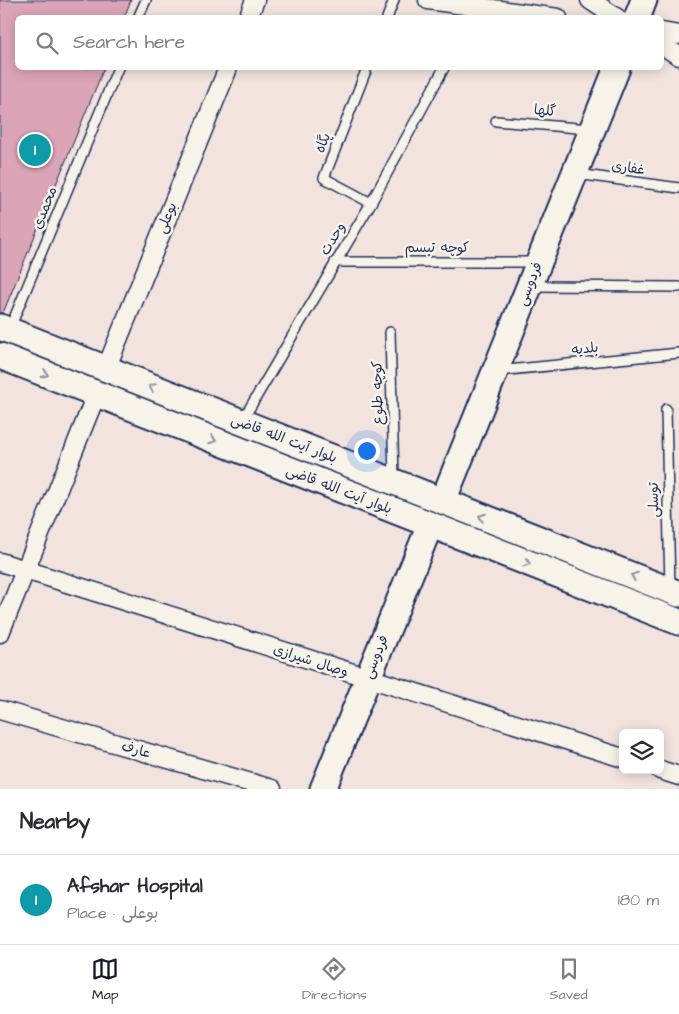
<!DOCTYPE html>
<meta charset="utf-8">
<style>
:root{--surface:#fff;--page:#f2f2f3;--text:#2b2b33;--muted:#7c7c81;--line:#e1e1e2;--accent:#111827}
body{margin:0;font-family:"Architects Daughter","Playpen Sans Arabic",sans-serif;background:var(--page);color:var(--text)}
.controls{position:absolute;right:15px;bottom:15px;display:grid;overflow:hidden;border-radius:8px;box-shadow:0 2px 12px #0003}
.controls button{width:45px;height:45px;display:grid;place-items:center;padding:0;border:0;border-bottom:1px solid var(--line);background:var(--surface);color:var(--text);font:25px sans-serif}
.you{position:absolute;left:366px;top:450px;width:18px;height:18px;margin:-12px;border:4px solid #fff;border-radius:50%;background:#1a73e8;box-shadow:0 0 0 8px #1a73e833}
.badge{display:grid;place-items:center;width:32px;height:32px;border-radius:50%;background:var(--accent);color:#fff;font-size:16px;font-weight:700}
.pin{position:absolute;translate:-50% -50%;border:2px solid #fff;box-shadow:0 1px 5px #0006}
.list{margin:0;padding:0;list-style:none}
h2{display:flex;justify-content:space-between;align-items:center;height:65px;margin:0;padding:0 20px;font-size:21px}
h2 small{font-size:16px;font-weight:400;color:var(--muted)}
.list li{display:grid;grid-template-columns:32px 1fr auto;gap:15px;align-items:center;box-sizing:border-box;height:90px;padding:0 20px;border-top:1px solid var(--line)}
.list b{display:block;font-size:19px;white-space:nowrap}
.list p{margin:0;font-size:16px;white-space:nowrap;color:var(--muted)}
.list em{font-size:16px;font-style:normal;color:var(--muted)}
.icon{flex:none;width:28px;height:28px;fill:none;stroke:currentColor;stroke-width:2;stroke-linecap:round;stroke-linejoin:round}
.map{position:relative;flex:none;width:679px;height:789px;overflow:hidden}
.search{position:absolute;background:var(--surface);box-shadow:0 2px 12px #0003;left:15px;right:15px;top:15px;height:55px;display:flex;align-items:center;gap:12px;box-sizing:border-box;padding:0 18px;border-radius:8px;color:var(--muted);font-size:19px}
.sheet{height:155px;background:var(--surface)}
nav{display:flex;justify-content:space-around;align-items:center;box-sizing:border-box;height:70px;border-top:1px solid var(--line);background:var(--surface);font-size:14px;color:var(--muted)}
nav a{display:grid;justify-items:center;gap:2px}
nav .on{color:var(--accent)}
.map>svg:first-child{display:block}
</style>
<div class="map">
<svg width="679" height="789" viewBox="0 0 679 789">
<rect width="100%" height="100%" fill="#f2e3de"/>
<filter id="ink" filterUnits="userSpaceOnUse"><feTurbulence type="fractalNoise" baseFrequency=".02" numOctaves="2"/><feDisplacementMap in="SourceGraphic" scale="10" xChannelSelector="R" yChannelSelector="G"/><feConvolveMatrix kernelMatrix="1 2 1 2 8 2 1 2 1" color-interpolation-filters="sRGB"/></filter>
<g filter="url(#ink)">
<!-- building -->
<polygon fill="#dca4b7" stroke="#1b2f5e" points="0,0 131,0 124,18 18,18 18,68 104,68 3,313 0,313"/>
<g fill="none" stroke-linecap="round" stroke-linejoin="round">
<defs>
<g id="lane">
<polyline points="138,18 146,0"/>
<polyline points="387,18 394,0"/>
<polyline points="367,68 324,178 371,203"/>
<polyline points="496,121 589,129"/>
<polyline points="577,174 679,188"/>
<polyline points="335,262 538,262"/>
<polyline points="532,286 679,287"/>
<polyline points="10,328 118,68"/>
<polyline points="390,332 394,479"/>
<polyline points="498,371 679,353"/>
<polyline points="666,409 670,589"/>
<polyline points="242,421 371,203 444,68"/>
</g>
<g id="street">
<polyline points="428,0 558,18"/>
<polyline points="590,0 617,18"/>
<polyline points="248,18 255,0"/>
<polyline points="662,32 679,35"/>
<polyline points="662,45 679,56"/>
<polyline points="106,369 228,68"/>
<polyline points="0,562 623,758"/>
<polyline points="0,633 96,395"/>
<polyline points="0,710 272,789"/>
<polyline points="660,770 679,776"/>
</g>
<g id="secondary">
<polyline points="637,18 644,0"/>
<polyline points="0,327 679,594"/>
<polyline points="0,356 679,622"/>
<polyline points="443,501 617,68"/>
<polyline points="323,789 430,525"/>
</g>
</defs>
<!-- lane casing -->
<use href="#lane" stroke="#1b2f5e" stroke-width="12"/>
<!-- street casing -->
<use href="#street" stroke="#1b2f5e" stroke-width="21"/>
<!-- secondary casing -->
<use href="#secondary" stroke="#1b2f5e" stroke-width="29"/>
<!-- lane -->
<use href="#lane" stroke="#f7f3e8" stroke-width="9"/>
<!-- street -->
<use href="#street" stroke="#f7f3e8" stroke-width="18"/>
<!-- secondary -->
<use href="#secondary" stroke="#f7f3e8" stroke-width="25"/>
</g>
<!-- one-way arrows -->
<defs><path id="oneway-chevron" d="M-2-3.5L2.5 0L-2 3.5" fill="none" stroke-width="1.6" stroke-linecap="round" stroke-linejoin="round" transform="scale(1.25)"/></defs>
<g stroke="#8991a3">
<use href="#oneway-chevron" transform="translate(45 374) rotate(22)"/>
<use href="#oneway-chevron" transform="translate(152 387) rotate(-158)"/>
<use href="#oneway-chevron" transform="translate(213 440) rotate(21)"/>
<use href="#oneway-chevron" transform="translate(482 517) rotate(-159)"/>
<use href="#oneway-chevron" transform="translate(527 563) rotate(21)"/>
<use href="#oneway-chevron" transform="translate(634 576) rotate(-159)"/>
</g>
</g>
<g text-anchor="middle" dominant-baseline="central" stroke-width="5" stroke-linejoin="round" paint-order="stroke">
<!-- street labels -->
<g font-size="14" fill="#1b2f5e" stroke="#f7f3e8">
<text transform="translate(545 111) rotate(5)">گلها</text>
<text transform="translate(323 143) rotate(-68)">پگاه</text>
<text transform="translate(628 168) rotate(8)">غفاری</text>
<text transform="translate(45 208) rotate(-68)">محمدی</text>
<text transform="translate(167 218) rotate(-68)">بوعلی</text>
<text transform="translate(333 239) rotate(-59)">وحدت</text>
<text x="437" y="248">کوچه تبسم</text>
<text transform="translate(530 284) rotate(-68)">فردوسی</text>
<text transform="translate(585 349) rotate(-6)">بلدیه</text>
<text transform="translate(378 393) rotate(-91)">کوچه طلوع</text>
<text transform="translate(284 439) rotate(21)">بلوار آیت‌ الله قاضی</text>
<text transform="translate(339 490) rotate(21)">بلوار آیت ‌الله قاضی</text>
<text transform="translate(654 500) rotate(-91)">توسلی</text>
<text transform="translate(376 657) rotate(-68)">فردوسی</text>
<text transform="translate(311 661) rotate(18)">وصال شیرازی</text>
<text transform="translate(136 750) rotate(16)">عارف</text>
</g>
</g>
</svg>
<div class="controls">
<button><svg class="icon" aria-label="layers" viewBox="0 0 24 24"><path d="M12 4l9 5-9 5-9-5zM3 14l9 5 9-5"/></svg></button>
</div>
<div class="you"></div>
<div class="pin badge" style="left:35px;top:150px;background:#0f9aa8">1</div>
<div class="search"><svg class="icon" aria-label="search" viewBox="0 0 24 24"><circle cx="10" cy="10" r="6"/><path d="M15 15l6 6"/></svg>Search here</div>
</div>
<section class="sheet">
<h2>Nearby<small></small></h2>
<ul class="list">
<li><span class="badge" style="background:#0f9aa8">1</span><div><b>Afshar Hospital</b><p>Place · بوعلی</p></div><em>180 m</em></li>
</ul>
</section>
<nav>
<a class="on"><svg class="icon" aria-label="map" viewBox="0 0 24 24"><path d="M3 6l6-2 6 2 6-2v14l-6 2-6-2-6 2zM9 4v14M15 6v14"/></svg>Map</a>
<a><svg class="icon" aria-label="directions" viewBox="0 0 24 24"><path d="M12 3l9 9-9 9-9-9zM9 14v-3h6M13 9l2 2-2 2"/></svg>Directions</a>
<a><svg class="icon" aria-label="saved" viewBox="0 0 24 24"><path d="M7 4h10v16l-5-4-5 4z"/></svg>Saved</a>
</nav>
